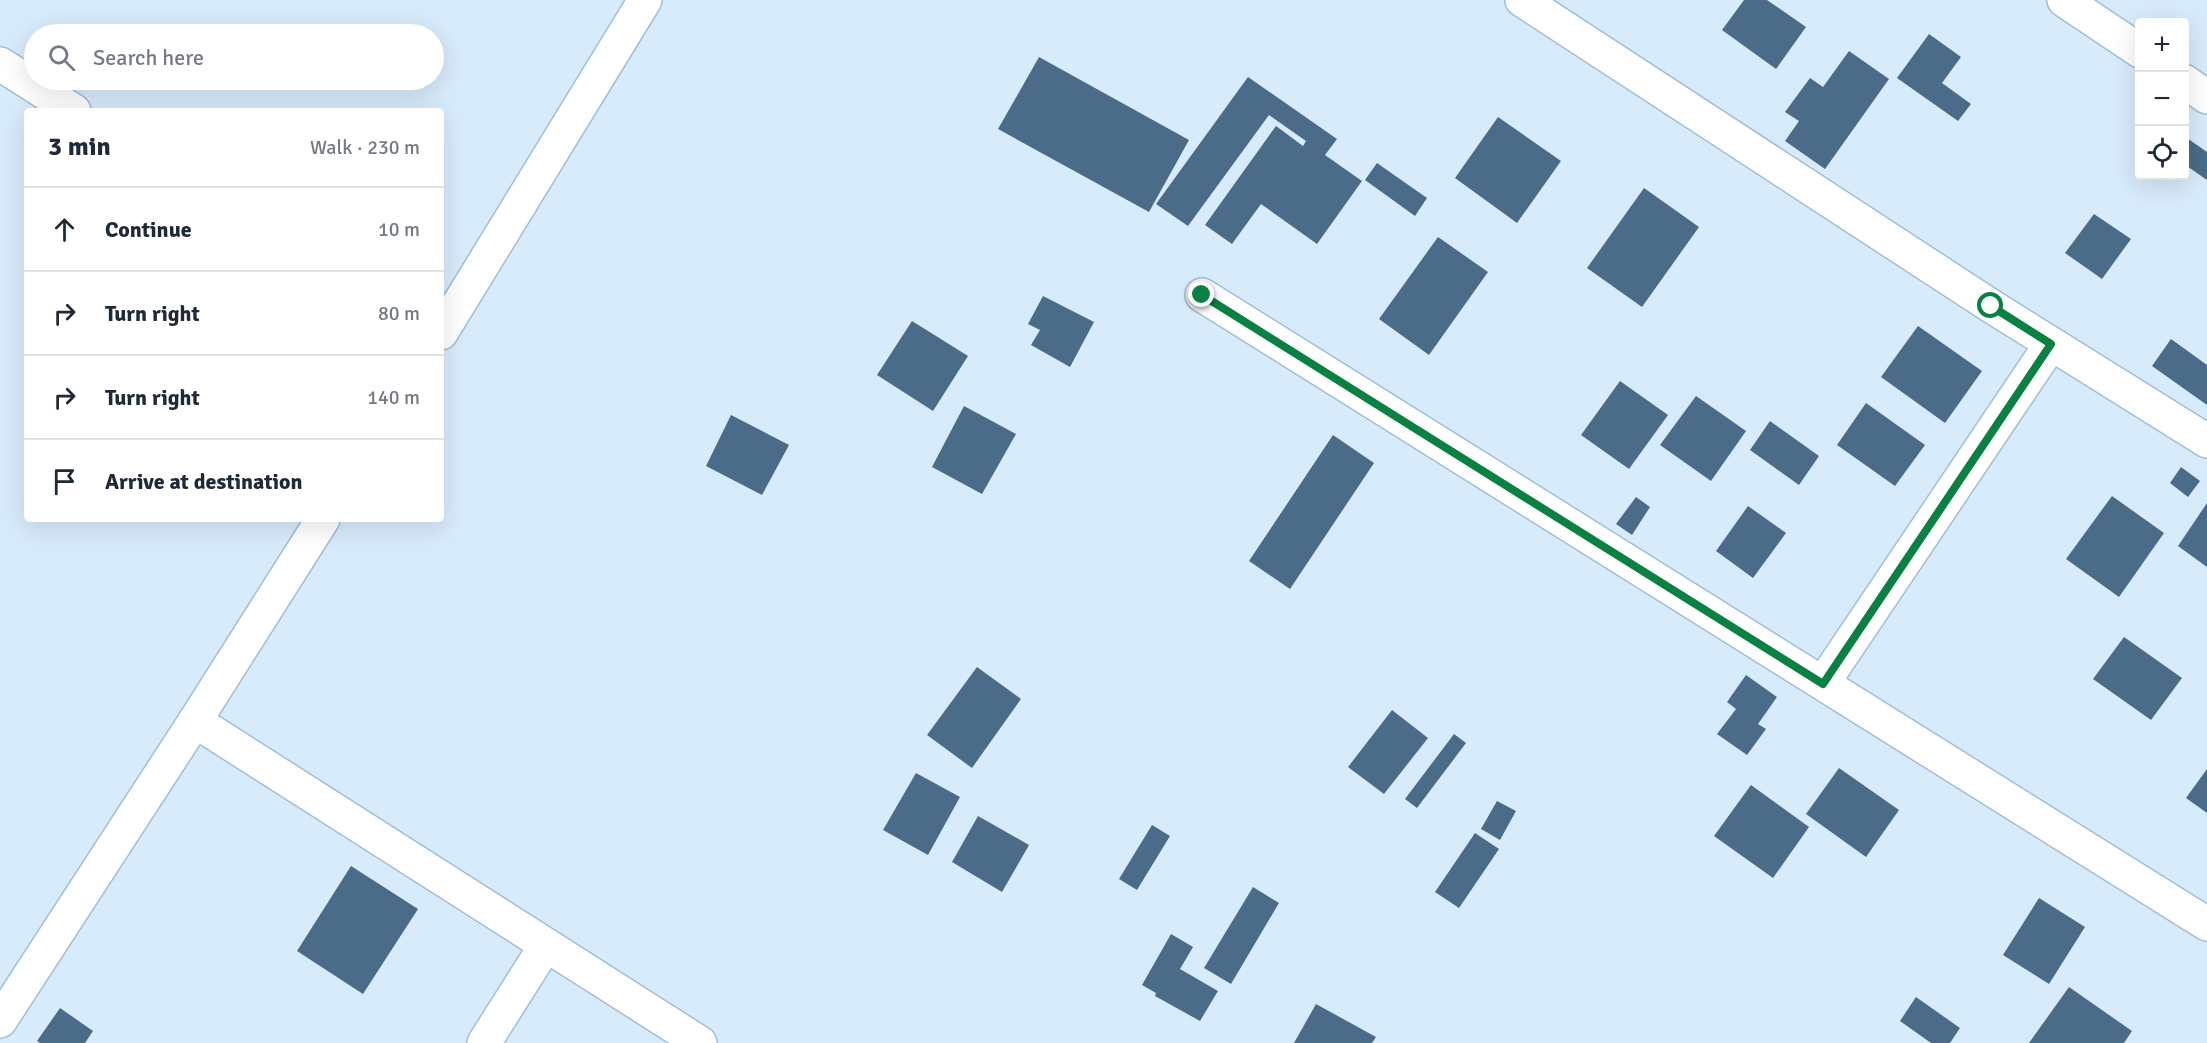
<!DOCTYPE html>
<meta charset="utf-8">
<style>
:root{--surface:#fff;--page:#f2f2f3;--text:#1f2937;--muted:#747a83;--line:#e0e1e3}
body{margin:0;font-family:Signika,sans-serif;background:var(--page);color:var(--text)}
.controls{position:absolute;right:18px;top:18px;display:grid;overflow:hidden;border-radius:6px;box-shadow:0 6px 24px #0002}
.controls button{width:54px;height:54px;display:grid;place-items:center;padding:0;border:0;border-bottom:2px solid var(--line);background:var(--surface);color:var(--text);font:30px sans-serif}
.stop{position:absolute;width:18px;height:18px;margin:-14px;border:4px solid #0b8043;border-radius:50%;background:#fff}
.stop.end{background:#0b8043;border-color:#fff;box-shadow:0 2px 6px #0008}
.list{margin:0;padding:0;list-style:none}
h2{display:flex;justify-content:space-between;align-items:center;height:78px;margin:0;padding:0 24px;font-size:26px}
h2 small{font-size:20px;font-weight:400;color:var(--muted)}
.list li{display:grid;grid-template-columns:39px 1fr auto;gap:18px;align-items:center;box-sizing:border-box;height:84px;padding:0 24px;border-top:2px solid var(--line)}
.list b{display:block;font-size:22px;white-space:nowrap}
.list em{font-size:20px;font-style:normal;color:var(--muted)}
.icon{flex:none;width:33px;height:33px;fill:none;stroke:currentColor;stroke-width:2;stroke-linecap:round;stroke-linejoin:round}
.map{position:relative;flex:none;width:2207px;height:1043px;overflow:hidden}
.search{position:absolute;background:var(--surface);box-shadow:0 6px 24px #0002;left:24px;top:24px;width:420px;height:66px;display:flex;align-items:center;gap:15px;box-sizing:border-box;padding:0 21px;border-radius:33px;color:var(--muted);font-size:22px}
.panel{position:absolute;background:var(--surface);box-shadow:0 6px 24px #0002;left:24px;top:108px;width:420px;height:414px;border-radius:6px}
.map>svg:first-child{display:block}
</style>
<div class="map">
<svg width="2207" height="1043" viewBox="0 0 2207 1043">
<rect width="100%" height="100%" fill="#d8ebfb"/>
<!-- building -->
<g fill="#4a6c88">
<polygon points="1744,0 1767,0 1806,27 1776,69 1722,30"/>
<polygon points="1929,34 1961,57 1942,83 1971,104 1958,121 1897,78"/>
<polygon points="1849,51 1889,79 1825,169 1785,141 1799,121 1785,112 1810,78 1823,87"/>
<polygon points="1039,57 1189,140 1149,212 998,129"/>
<polygon points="1248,77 1337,139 1325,155 1362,181 1317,244 1261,204 1232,244 1205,225 1276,126 1303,146 1306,141 1269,115 1188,226 1156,204"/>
<polygon points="1498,117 1561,161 1517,223 1455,178"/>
<polygon points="2184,136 2207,152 2207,180 2184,164"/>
<polygon points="1377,163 1427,198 1415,216 1365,180"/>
<polygon points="1644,188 1699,227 1642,307 1587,268"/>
<polygon points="2094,214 2131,239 2102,279 2065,253"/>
<polygon points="1438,237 1488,272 1429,355 1379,319"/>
<polygon points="1043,296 1094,322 1070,367 1031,345 1040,330 1028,324"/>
<polygon points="912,321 968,356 933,411 877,375"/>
<polygon points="1918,326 1982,371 1945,423 1881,377"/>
<polygon points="2171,339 2207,365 2207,405 2152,366"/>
<polygon points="1620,381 1668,415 1629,469 1581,435"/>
<polygon points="1696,396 1746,431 1711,481 1660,445"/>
<polygon points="1866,403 1925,445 1895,486 1837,445"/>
<polygon points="964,406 1016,434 982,494 932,467"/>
<polygon points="731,415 789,445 762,495 706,466"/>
<polygon points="1770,421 1819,456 1799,485 1750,450"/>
<polygon points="1333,435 1374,463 1290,589 1249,561"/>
<polygon points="2181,467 2200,481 2188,497 2170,483"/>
<polygon points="2112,496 2164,533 2119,597 2066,559"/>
<polygon points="1636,497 1650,507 1632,535 1616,524"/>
<polygon points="2207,503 2207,567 2178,546"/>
<polygon points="1748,506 1786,533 1753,578 1716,551"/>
<polygon points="2124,637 2182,678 2151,720 2093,679"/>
<polygon points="977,667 1021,699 972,768 927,735"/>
<polygon points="1746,675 1777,697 1758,724 1766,729 1747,755 1717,734 1736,709 1727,702"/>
<polygon points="1392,710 1428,738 1384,794 1348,767"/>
<polygon points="1454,734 1466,743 1417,808 1405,799"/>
<polygon points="1839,768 1899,810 1866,857 1806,814"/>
<polygon points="2207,769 2207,813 2186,798"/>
<polygon points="916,773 960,797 928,855 883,830"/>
<polygon points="1751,785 1809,827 1773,878 1714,836"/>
<polygon points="1497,801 1516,811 1500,840 1481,829"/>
<polygon points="978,816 1029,845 1002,892 952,862"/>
<polygon points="1152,825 1170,836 1137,890 1119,879"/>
<polygon points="1475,833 1499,849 1459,908 1435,892"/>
<polygon points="351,866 418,909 363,994 297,951"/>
<polygon points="1253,887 1279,903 1231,984 1204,968"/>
<polygon points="2039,898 2085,927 2049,984 2003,955"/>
<polygon points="1171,934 1193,947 1180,969 1218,991 1200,1021 1155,996 1156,993 1142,985"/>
<polygon points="2069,987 2132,1031 2124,1043 2029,1043"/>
<polygon points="1916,997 1960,1028 1950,1043 1931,1043 1900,1021"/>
<polygon points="1316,1004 1376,1037 1372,1043 1294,1043"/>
<polygon points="60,1008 93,1031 85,1043 40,1043 37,1041"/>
</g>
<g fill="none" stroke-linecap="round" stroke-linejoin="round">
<defs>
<g id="minor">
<polyline points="1522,0 1991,306 2207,441"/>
<polyline points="2064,0 2140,51"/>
<polyline points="0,64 74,111"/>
<polyline points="2184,81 2207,97"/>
<polyline points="1202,295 2207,924"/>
<polyline points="441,333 645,0"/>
<polyline points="1823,683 2051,344"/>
<polyline points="195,721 700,1043"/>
<polyline points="0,1021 195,721 323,519"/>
<polyline points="484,1043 546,945"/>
</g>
</defs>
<!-- minor casing -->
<use href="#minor" stroke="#9fbed8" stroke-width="36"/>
<!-- minor -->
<use href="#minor" stroke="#fff" stroke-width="33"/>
</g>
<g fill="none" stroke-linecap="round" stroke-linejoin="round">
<!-- route -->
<polyline stroke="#0b8043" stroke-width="8" points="1202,295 1823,684 2051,344 1991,306"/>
</g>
</svg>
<div class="controls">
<button>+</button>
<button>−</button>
<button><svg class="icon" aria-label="locate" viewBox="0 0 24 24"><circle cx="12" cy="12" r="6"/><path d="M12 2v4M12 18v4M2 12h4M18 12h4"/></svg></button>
</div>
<div class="stop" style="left:1991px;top:306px"></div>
<div class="stop end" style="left:1202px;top:295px"></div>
<div class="search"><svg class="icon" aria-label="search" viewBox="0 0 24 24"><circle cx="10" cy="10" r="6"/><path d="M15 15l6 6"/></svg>Search here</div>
<section class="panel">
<h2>3 min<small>Walk · 230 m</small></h2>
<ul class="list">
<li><svg class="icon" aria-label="ahead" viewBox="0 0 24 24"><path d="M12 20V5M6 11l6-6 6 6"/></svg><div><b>Continue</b></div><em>10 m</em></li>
<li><svg class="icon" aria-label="right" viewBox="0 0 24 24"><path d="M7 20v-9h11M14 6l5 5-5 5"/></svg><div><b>Turn right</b></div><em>80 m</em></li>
<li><svg class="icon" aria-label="right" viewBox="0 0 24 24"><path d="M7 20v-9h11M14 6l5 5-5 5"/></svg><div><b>Turn right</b></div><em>140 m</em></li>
<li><svg class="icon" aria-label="arrive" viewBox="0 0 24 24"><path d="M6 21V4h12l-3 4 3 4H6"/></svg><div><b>Arrive at destination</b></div></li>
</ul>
</section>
</div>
